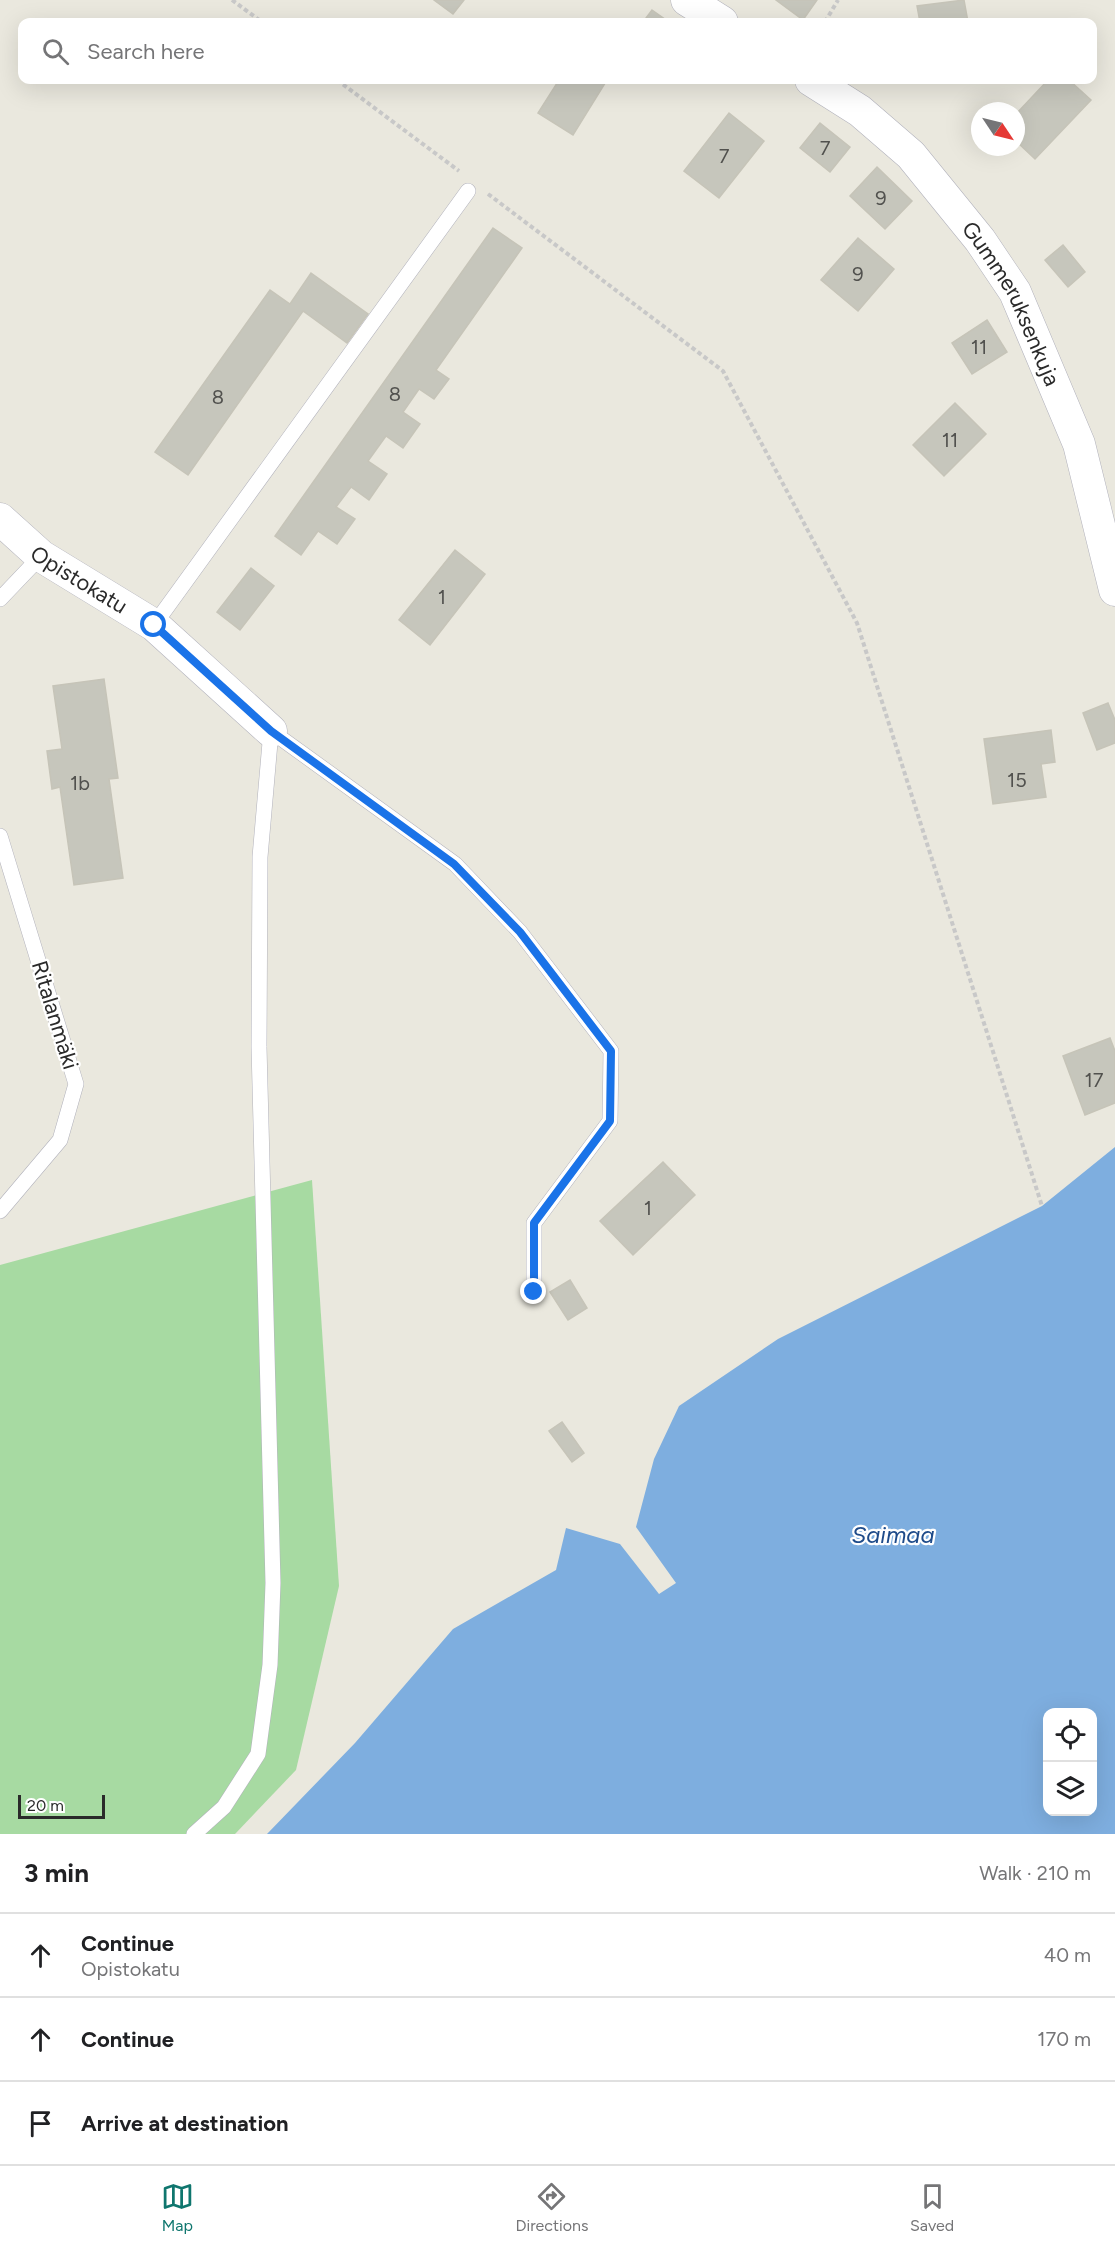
<!DOCTYPE html>
<meta charset="utf-8">
<style>
:root{--surface:#fff;--page:#f6f6f6;--text:#202124;--muted:#757577;--line:#e0e0e0;--accent:#0f766e}
body{margin:0;font-family:Figtree,sans-serif;background:var(--page);color:var(--text)}
.controls{position:absolute;right:18px;bottom:18px;display:grid;overflow:hidden;border-radius:12px;box-shadow:0 6px 24px #0002}
.controls button{width:54px;height:54px;display:grid;place-items:center;padding:0;border:0;border-bottom:2px solid var(--line);background:var(--surface);color:var(--text);font:30px sans-serif}
.compass{position:absolute;left:971px;top:102px;width:54px;height:54px;border-radius:50%;background:var(--surface);box-shadow:0 6px 24px #0002;rotate:125deg}
.scale{position:absolute;left:18px;bottom:15px;width:87px;box-sizing:border-box;padding-left:6px;border:3px solid #2a2a2a;border-top:0;font-size:16px;line-height:21px;white-space:nowrap;color:#2a2a2a;-webkit-text-stroke:4px #fff;paint-order:stroke}
.stop{position:absolute;width:18px;height:18px;margin:-14px;border:4px solid #1a73e8;border-radius:50%;background:#fff}
.stop.end{background:#1a73e8;border-color:#fff;box-shadow:0 2px 6px #0008}
.list{margin:0;padding:0;list-style:none}
h2{display:flex;justify-content:space-between;align-items:center;height:78px;margin:0;padding:0 24px;font-size:26px}
h2 small{font-size:20px;font-weight:400;color:var(--muted)}
.list li{display:grid;grid-template-columns:39px 1fr auto;gap:18px;align-items:center;box-sizing:border-box;height:84px;padding:0 24px;border-top:2px solid var(--line)}
.list b{display:block;font-size:22px;white-space:nowrap}
.list p{margin:0;font-size:20px;white-space:nowrap;color:var(--muted)}
.list em{font-size:20px;font-style:normal;color:var(--muted)}
.icon{flex:none;width:33px;height:33px;fill:none;stroke:currentColor;stroke-width:2;stroke-linecap:round;stroke-linejoin:round}
.map{position:relative;flex:none;width:1115px;height:1834px;overflow:hidden}
.search{position:absolute;background:var(--surface);box-shadow:0 6px 24px #0002;left:18px;right:18px;top:18px;height:66px;display:flex;align-items:center;gap:15px;box-sizing:border-box;padding:0 21px;border-radius:12px;color:var(--muted);font-size:22px}
.sheet{height:330px;background:var(--surface)}
nav{display:flex;justify-content:space-around;align-items:center;box-sizing:border-box;height:84px;border-top:2px solid var(--line);background:var(--surface);font-size:16px;color:var(--muted)}
nav a{display:grid;justify-items:center;gap:3px}
nav .on{color:var(--accent)}
.map>svg:first-child{display:block}
</style>
<div class="map">
<svg width="1115" height="1834" viewBox="0 0 1115 1834">
<rect width="100%" height="100%" fill="#eae8de"/>
<!-- green -->
<polygon fill="#a7daa2" points="312,1180 339,1586 296,1770 235,1834 0,1834 0,1265"/>
<!-- water -->
<path fill="#7eaedf" fill-rule="evenodd" d="M 1115,1147 L 1115,1834 L 267,1834 L 355,1743 L 453,1629 L 556,1570 L 566,1528 L 620,1544 L 659,1594 L 676,1583 L 636,1527 L 654,1459 L 679,1406 L 778,1339 L 1042,1206 ZM 1048,1712 L 1092,1712 L 1092,1812 L 1048,1812 Z"/>
<!-- building -->
<g fill="#c6c6bc" stroke="#c6c4b8" stroke-width="1.5">
<polygon points="434,0 464,0 453,14"/>
<polygon points="776,0 817,0 803,20"/>
<polygon points="964,0 968,22 920,22 917,6"/>
<polygon points="652,10 669,22 643,22"/>
<polygon points="559,80 607,80 573,135 538,113"/>
<polygon points="1048,80 1069,80 1091,100 1035,159 1016,141 1016,114"/>
<polygon points="729,113 764,141 719,198 684,171"/>
<polygon points="820,123 850,147 830,172 800,148"/>
<polygon points="877,167 912,201 885,229 850,196"/>
<polygon points="493,228 522,248 436,370 449,379 434,399 419,389 403,412 420,424 403,448 386,436 368,461 387,474 369,500 351,487 336,507 355,519 337,544 318,531 301,555 275,536"/>
<polygon points="858,238 894,269 858,311 821,280"/>
<polygon points="1063,245 1085,272 1068,287 1045,260"/>
<polygon points="311,273 368,314 347,343 303,311 188,475 155,452 270,290 290,304"/>
<polygon points="987,320 1007,352 972,374 952,343"/>
<polygon points="955,403 986,434 944,476 913,445"/>
<polygon points="455,550 485,574 430,645 399,620"/>
<polygon points="251,568 274,586 240,630 217,612"/>
<polygon points="104,679 118,778 109,779 123,878 74,885 60,787 52,789 47,751 62,749 53,686"/>
<polygon points="1108,703 1115,720 1115,743 1097,750 1083,713"/>
<polygon points="1051,730 1055,762 1041,764 1046,797 993,804 984,739"/>
<polygon points="1110,1038 1115,1051 1115,1103 1085,1115 1063,1056"/>
<polygon points="663,1162 695,1195 633,1255 600,1221"/>
<polygon points="570,1280 587,1308 568,1320 550,1292"/>
<polygon points="562,1422 584,1453 572,1462 549,1431"/>
</g>
<g fill="none" stroke-linecap="round" stroke-linejoin="round">
<defs>
<g id="lane">
<polyline points="0,599 41,556"/>
<polyline points="154,625 468,191"/>
<polyline points="271,731 455,864 520,932 611,1051 610,1121 534,1223 534,1292"/>
<polyline points="0,836 76,1084 60,1140 0,1211"/>
<polyline points="194,1834 224,1807 258,1754 270,1665 273,1583 259,1047 260,857 271,731"/>
</g>
<g id="street">
<polyline points="687,0 722,22"/>
<path id="s1" d="M 811,80 L 860,111 L 911,155 L 980,240 L 1015,292 L 1079,444 L 1115,590"/>
<path id="s2" d="M 0,519 L 41,556 L 154,625 L 271,731"/>
</g>
</defs>
<!-- lane casing -->
<use href="#lane" stroke="#b2b2bc" stroke-width="16"/>
<!-- street casing -->
<use href="#street" stroke="#b2b2bc" stroke-width="33"/>
<!-- path -->
<g stroke="#c8c8c8" stroke-width="4" stroke-dasharray="4.5 3" stroke-linecap="butt">
<polyline points="232,0 262,22"/>
<polyline points="825,22 838,0"/>
<polyline points="337,80 459,171"/>
<polyline points="488,194 723,371 857,623 1042,1206"/>
</g>
<!-- lane -->
<use href="#lane" stroke="#fff" stroke-width="15"/>
<!-- street -->
<use href="#street" stroke="#fff" stroke-width="32"/>
</g>
<g fill="none" stroke-linecap="round" stroke-linejoin="round">
<!-- route -->
<polyline stroke="#1a73e8" stroke-width="8" points="154,625 271,731 454,864 520,932 611,1051 610,1121 534,1223 534,1292"/>
</g>
<g text-anchor="middle" dominant-baseline="central" stroke-width="4.5" stroke-linejoin="round" paint-order="stroke">
<!-- number labels -->
<g font-size="20" fill="#51514e">
<text x="825" y="148">7</text>
<text x="724" y="156">7</text>
<text x="881" y="198">9</text>
<text x="858" y="274">9</text>
<text x="979" y="347">11</text>
<text x="395" y="394">8</text>
<text x="218" y="397">8</text>
<text x="950" y="440">11</text>
<text x="442" y="597">1</text>
<text x="1017" y="780">15</text>
<text x="80" y="783">1b</text>
<text x="1094" y="1080">17</text>
<text x="648" y="1208">1</text>
</g>
<!-- street labels -->
<g font-size="22" fill="#2a2a2a" stroke="#fff">
<text stroke="none"><textPath href="#s1" startOffset="306">Gummeruksenkuja</textPath></text>
<text stroke="none"><textPath href="#s2" startOffset="100">Opistokatu</textPath></text>
<text transform="translate(55 1015) rotate(73)">Ritalanmäki</text>
</g>
<!-- water labels -->
<g font-size="24" font-style="italic" fill="#1e4b8a" stroke="#fff">
<text x="893" y="1534">Saimaa</text>
</g>
</g>
</svg>
<div class="controls">
<button><svg class="icon" aria-label="locate" viewBox="0 0 24 24"><circle cx="12" cy="12" r="6"/><path d="M12 2v4M12 18v4M2 12h4M18 12h4"/></svg></button>
<button><svg class="icon" aria-label="layers" viewBox="0 0 24 24"><path d="M12 4l9 5-9 5-9-5zM3 14l9 5 9-5"/></svg></button>
</div>
<svg class="compass" viewBox="-18 -18 36 36"><path d="M0-13l5 13h-10z" fill="#e53935"/><path d="M0 13l5-13h-10z" fill="#757577"/></svg>
<div class="scale">20 m</div>
<div class="stop" style="left:154px;top:625px"></div>
<div class="stop end" style="left:534px;top:1292px"></div>
<div class="search"><svg class="icon" aria-label="search" viewBox="0 0 24 24"><circle cx="10" cy="10" r="6"/><path d="M15 15l6 6"/></svg>Search here</div>
</div>
<section class="sheet">
<h2>3 min<small>Walk · 210 m</small></h2>
<ul class="list">
<li><svg class="icon" aria-label="ahead" viewBox="0 0 24 24"><path d="M12 20V5M6 11l6-6 6 6"/></svg><div><b>Continue</b><p>Opistokatu</p></div><em>40 m</em></li>
<li><svg class="icon" aria-label="ahead" viewBox="0 0 24 24"><path d="M12 20V5M6 11l6-6 6 6"/></svg><div><b>Continue</b></div><em>170 m</em></li>
<li><svg class="icon" aria-label="arrive" viewBox="0 0 24 24"><path d="M6 21V4h12l-3 4 3 4H6"/></svg><div><b>Arrive at destination</b></div></li>
</ul>
</section>
<nav>
<a class="on"><svg class="icon" aria-label="map" viewBox="0 0 24 24"><path d="M3 6l6-2 6 2 6-2v14l-6 2-6-2-6 2zM9 4v14M15 6v14"/></svg>Map</a>
<a><svg class="icon" aria-label="directions" viewBox="0 0 24 24"><path d="M12 3l9 9-9 9-9-9zM9 14v-3h6M13 9l2 2-2 2"/></svg>Directions</a>
<a><svg class="icon" aria-label="saved" viewBox="0 0 24 24"><path d="M7 4h10v16l-5-4-5 4z"/></svg>Saved</a>
</nav>
